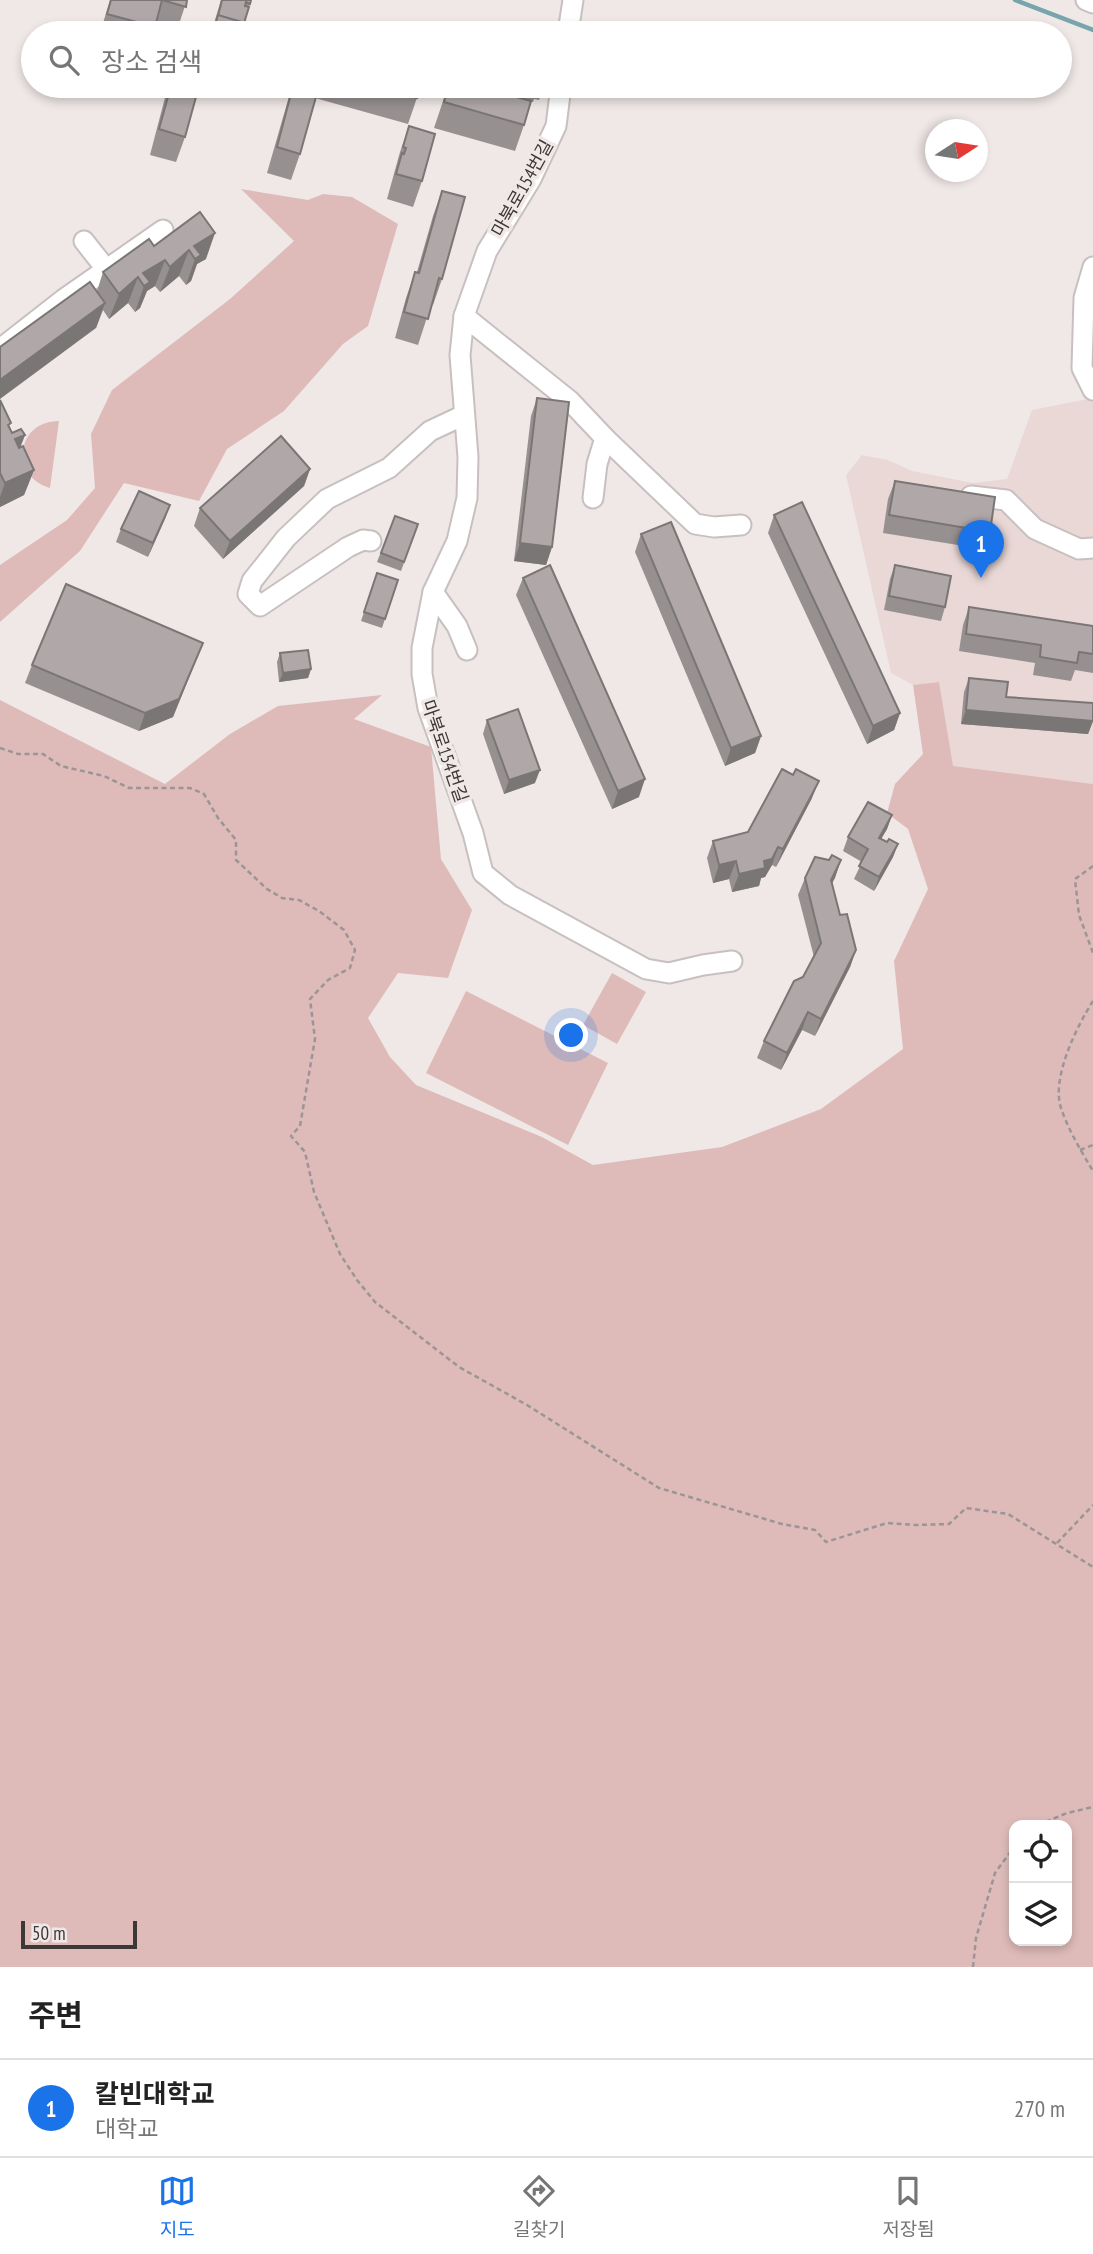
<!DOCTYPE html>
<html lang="ko">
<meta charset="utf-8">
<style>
:root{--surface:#fff;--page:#f6f6f6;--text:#222;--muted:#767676;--line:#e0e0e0;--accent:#1a73e8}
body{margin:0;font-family:"PT Sans Narrow","Noto Sans KR",sans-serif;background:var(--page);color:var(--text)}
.controls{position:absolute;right:21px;bottom:21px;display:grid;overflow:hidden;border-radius:14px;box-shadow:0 4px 10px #0003}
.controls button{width:63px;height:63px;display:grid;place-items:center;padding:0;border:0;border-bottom:2px solid var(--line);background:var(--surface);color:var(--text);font:35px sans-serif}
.compass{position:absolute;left:925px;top:119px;width:63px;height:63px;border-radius:50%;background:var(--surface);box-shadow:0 4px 10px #0003;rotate:78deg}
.scale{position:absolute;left:21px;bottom:18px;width:116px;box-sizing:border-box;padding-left:7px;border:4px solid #3c3838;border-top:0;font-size:19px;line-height:24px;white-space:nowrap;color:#3c3838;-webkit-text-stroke:5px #f0e8e7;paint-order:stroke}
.you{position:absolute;left:572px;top:1036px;width:24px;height:24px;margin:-18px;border:5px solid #fff;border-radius:50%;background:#1a73e8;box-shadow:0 0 0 10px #1a73e833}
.badge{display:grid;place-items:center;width:46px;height:46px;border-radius:50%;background:var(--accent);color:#fff;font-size:23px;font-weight:700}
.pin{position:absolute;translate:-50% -58px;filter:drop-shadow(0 2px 4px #0008)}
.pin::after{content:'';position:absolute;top:37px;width:24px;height:21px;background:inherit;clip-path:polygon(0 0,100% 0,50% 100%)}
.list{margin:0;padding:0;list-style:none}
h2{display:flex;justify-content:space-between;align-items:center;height:91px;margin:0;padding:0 28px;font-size:30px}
h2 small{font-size:23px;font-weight:400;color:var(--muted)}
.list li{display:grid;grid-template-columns:46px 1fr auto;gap:21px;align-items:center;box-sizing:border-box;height:98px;padding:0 28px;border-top:2px solid var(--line)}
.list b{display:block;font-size:26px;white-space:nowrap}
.list p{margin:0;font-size:23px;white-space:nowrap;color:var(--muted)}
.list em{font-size:23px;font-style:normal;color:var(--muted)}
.icon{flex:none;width:38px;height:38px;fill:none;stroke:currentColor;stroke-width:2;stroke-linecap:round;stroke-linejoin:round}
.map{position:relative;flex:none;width:1093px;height:1967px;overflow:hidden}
.search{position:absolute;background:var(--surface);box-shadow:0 4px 10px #0003;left:21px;right:21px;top:21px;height:77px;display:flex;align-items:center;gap:18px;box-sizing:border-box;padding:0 24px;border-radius:38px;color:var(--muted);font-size:26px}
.sheet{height:189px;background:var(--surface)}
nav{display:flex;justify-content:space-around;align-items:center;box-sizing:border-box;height:98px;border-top:2px solid var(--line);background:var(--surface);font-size:19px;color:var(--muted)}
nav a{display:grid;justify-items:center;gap:4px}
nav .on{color:var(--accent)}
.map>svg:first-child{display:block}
</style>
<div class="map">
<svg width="1093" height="1967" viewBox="0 0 1093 1967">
<rect width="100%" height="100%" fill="#f0e8e7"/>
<!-- built -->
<polygon fill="#e9d8d6" points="1093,398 1093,784 952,766 939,682 913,685 891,673 846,475 862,455 888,460 912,471 973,483 1007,479 1032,410"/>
<!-- green -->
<g fill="#debbb9" fill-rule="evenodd">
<polygon points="241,189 308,200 323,194 352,197 398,224 368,326 343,344 284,411 227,449 199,501 124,483 80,551 0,622 0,565 67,520 95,488 91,434 112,390 230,299 294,241"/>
<path d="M 59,421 L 50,488 C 10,477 15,421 59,421 Z"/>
<path d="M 939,682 L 953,766 L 1093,784 L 1093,1967 L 0,1967 L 0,700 L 165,784 L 230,734 L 278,706 L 382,695 L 354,719 L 431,747 L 441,859 L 472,910 L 448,978 L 398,973 L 368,1018 L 390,1057 L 416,1085 L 542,1137 L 593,1165 L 722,1147 L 821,1109 L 903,1049 L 894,961 L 928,889 L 908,829 L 887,813 L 895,784 L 923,754 L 913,685 ZM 1014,1825 L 1067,1825 L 1067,1941 L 1014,1941 Z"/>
<polygon points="612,973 646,992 617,1044 583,1025"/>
<polygon points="466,991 608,1063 568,1145 426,1073"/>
</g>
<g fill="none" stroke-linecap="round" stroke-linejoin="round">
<!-- stream -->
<polyline stroke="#78a4ab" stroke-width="4.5" points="1015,0 1093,30"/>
<defs>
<g id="minor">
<polyline points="1086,0 1093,3"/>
<polyline points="568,33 573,0"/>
<polyline points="561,86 556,126 531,179 487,251 464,316 460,355 468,457 467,498 457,541 433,592 422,648 422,674 428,708 473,833 483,873 510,895 646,969 669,973 703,965 732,961"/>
<polyline points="84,241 106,269"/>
<polyline points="1093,267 1084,298 1082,368 1093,390"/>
<polyline points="464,316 570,401 605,438 695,524 714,527 741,525"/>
<polyline points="0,349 64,299 163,230"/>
<polyline points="971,496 1006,500 1035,529 1079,549 1093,548"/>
<polyline points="593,498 597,464 605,438"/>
<polyline points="371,541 363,540 348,547 260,606 248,594 252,581 286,538 327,499 389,468 430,431 464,415"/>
<polyline points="433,592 457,626 467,650"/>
</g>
</defs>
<!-- minor casing -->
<use href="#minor" stroke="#c8c0c0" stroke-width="23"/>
<!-- path -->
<g stroke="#9b9595" stroke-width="2.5" stroke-dasharray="5 3.5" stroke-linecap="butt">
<polyline points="0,748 18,754 43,754 61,766 104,776 129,788 190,788 204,794 218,818 236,840 236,860 267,889 282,898 299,900 319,911 344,930 355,950 350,968 328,980 310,999 315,1039 300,1126 291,1136 305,1152 314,1192 340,1254 357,1280 375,1302 459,1367 527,1405 659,1488 782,1524 815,1530 826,1542 887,1523 916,1525 949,1524 966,1508 1008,1514 1093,1567"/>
<polyline points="1093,866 1075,879 1079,915 1093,953"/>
<path d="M 1093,1001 C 1077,1026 1051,1078 1061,1108 C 1068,1129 1081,1151 1093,1171"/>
<polyline points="1080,1150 1093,1145"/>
<polyline points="1057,1543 1093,1505"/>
<polyline points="1038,1825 1067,1813 1093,1807"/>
<polyline points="973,1967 976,1938 995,1873 1014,1847"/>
</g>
<!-- minor -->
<use href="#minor" stroke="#fff" stroke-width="19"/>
</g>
<!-- wall -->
<g fill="#979090">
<polygon points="110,0 187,0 176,33 155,27 153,33 100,33"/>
<polygon points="221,0 251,0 244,23 264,33 211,33"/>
<polygon points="168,86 199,86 185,137 176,162 150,155"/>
<polygon points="292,86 421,86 408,124 315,98 300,154 291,180 267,173"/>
<polygon points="448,86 477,86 495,91 496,86 545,86 539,100 534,99 533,102 531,102 524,125 515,151 434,128"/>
<polygon points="409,126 422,181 413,207 387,199 400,152"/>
<polygon points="442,191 442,279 433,305 431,305 418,345 395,338 406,298 415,272 417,272 433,216"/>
<polygon points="200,212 206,259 197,264 191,281 186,285 179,276 160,292 155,286 147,291 140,308 135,312 128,303 109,319 103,310 96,328 97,291 103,272 154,246"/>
<polygon points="537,398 552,547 546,565 514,561 531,416"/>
<polygon points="0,400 12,433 25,435 20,448 34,470 24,495 0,507"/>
<polygon points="310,469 304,486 223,559 194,526 200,508"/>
<polygon points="895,481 990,532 983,549 883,533 888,499"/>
<polygon points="170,505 148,557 116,542 121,529"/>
<polygon points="774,515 900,713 894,730 867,744 768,533"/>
<polygon points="395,516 418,524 401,571 377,562"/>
<polygon points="641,534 761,736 755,753 725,766 635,552"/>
<polygon points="895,565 945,607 941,621 884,610 890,579"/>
<polygon points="377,573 398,580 382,628 361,621"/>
<polygon points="523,578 639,797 612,809 516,595"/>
<polygon points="969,607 1093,626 1093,673 1075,670 1071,681 1033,675 1035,663 959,651 963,625"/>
<polygon points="203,643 173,717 139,731 25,683 32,665"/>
<polygon points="280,653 311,669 308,678 279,682 277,662"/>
<polygon points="969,678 1006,697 1093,721 1088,734 961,724 964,692"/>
<polygon points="487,720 535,783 504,794 483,734"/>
<polygon points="812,798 776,867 772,865 765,877 761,878 759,886 732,892 729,879 713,883 707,858 713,841 748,832"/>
<polygon points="892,815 887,829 881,839 887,842 898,844 893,857 874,891 854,879 862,862 843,851 848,837"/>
<polygon points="829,860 841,860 832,884 840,915 856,950 850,967 815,1036 802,1030 781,1070 757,1058 764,1041 803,977 814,957 798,895 805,878"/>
</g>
<!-- shaded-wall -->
<g fill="#7b7676">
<polygon points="215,233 206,259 197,264 191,281 186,285 195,259 194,246"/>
<polygon points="189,250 179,276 160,292 170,267"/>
<polygon points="165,260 155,286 147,291 140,308 135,312 144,286 143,273"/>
<polygon points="138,277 128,303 109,319 119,294"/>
<polygon points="105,303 96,328 0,399 0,380"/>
<polygon points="25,435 15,460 15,439"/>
<polygon points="310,469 304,486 223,559 230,541"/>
<polygon points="34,470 24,495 0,507 0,497 5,483"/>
<polygon points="170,505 165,519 148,557 153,543"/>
<polygon points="520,543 552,547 546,565 514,561"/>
<polygon points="203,643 173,717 139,731 145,713"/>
<polygon points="311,669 308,678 279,682 283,673"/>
<polygon points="966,710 1093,721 1088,734 961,724"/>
<polygon points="900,713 894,730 867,744 873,726"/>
<polygon points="761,736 755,753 725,766 731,748"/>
<polygon points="540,770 535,783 504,794 509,780"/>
<polygon points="645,779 639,797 612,809 618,791"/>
<polygon points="819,781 812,798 776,867 783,849"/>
<polygon points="892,815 887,829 874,851 879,838"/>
<polygon points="898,844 893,857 874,891 879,877"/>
<polygon points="778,847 772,865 765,877 761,878 759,886 732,892 739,874 764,861"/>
<polygon points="841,860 835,878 824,897 831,880"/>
<polygon points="736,861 729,879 713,883 719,865"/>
<polygon points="856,950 850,967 815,1036 821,1019"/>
<polygon points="808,1012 802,1030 781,1070 787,1053"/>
</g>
<!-- building -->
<g fill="#b0a8a8" stroke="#7b7676" stroke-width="2">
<polygon points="111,0 187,0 186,7 162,0 155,27 107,14"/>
<polygon points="222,0 251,0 250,4 246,2 245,6 249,7 244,23 218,16"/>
<polygon points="218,15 265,29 264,33 213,33"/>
<polygon points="171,86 199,86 185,137 159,129"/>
<polygon points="293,86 319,86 300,154 277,147"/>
<polygon points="372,86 421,86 417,98"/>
<polygon points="448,86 477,86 531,101 524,125 444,102"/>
<polygon points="409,126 435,134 422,181 396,174 402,153 404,154 406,148 403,147"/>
<polygon points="442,191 465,197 442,279 439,278 428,319 404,312 415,272 419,273"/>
<polygon points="200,212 215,233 194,246 201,255 195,259 189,250 170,267 165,260 143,273 150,282 144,286 138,277 119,294 103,272 149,239 154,246"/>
<polygon points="90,282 105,303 0,380 0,347"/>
<polygon points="537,398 569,402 552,547 520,543"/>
<polygon points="0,400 11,423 8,425 12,433 21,429 25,435 15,439 19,448 23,446 34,470 5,483 0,473"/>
<polygon points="281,436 310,469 230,541 200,508"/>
<polygon points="895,481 995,497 990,532 889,515"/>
<polygon points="139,491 170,505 153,543 121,529"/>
<polygon points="802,502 900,713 873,726 774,515"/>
<polygon points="395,516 418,524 404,562 381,553"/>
<polygon points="671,522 761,736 731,748 641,534"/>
<polygon points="550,565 645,779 618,791 523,578"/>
<polygon points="895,565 951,576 945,607 889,596"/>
<polygon points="377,573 398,580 385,619 364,612"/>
<polygon points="66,584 203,643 179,699 145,713 32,665"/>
<polygon points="969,607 1093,626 1093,654 1079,652 1077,663 1040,657 1041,645 966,634"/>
<polygon points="308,650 311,669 283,673 280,653"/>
<polygon points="969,678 1008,682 1006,697 1093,703 1093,721 966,710"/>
<polygon points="518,709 540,770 509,780 487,720"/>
<polygon points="782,769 793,775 796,769 819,781 783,849 778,847 772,859 764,861 765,868 739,874 736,861 719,865 713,841 748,832"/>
<polygon points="868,802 892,815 879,838 887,842 889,839 898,844 879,877 859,866 868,849 848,837"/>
<polygon points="832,855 841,860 831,880 840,915 847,914 856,950 821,1019 808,1012 787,1053 764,1041 794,981 803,977 821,943 805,878 815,857 829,860"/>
</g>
<g text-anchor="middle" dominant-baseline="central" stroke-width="7" stroke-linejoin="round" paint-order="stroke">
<!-- street labels -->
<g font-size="18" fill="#3c3838" stroke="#f0e8e7">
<text transform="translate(522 188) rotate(-61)">마북로154번길</text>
<text transform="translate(445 751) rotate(71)">마북로154번길</text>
</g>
</g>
</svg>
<div class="controls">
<button><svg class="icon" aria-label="locate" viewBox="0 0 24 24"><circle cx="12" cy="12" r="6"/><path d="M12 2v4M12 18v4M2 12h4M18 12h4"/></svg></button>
<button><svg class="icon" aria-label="layers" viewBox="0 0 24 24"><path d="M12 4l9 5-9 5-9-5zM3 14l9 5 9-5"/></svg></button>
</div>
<svg class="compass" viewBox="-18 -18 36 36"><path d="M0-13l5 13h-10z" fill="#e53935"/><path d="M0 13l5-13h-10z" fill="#767676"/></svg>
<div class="scale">50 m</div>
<div class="you"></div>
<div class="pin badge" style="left:981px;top:578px">1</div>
<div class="search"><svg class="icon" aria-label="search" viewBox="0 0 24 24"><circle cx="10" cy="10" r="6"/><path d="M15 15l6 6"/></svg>장소 검색</div>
</div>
<section class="sheet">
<h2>주변<small></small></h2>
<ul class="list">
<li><span class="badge">1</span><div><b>칼빈대학교</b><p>대학교</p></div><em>270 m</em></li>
</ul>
</section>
<nav>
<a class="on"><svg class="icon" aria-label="map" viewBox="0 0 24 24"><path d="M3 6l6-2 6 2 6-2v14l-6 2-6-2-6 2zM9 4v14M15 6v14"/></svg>지도</a>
<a><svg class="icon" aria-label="directions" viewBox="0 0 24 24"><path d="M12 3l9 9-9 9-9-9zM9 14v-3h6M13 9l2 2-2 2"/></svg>길찾기</a>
<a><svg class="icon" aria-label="saved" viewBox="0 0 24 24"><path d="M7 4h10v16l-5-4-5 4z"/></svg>저장됨</a>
</nav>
